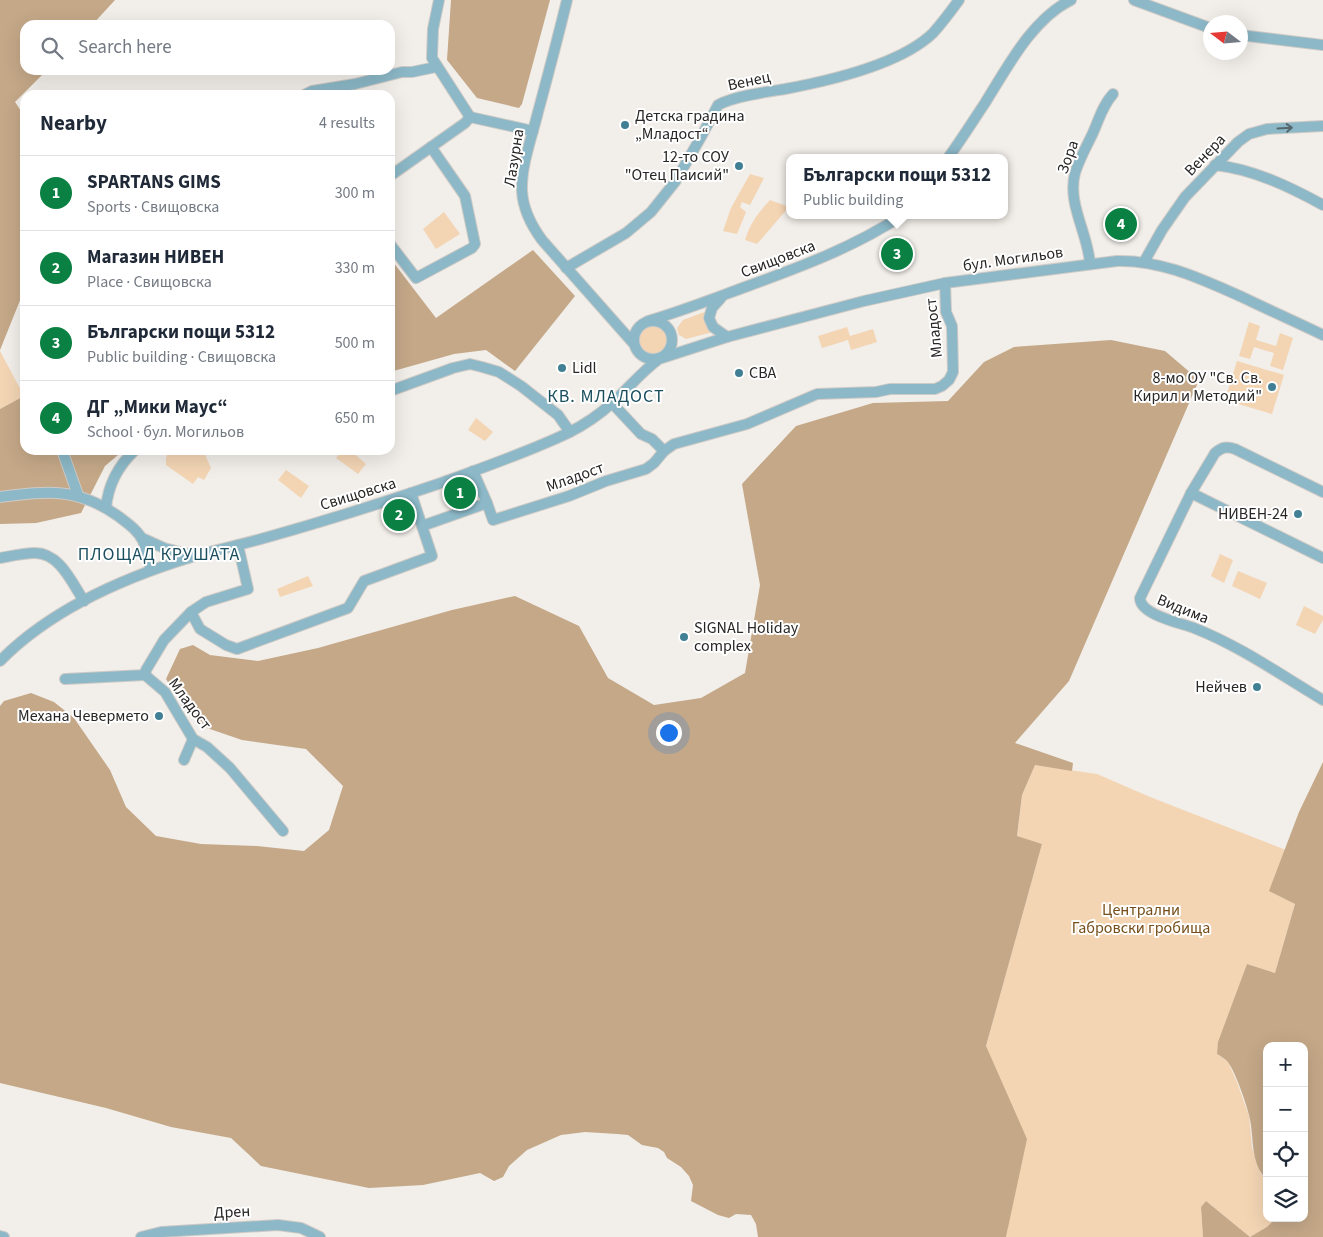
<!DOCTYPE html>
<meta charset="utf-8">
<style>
:root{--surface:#fff;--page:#f6f6f7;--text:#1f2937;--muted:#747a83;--line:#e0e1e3;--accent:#0b8043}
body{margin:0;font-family:"Source Sans 3",sans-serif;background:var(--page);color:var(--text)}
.controls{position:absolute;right:15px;bottom:15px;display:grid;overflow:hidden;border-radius:10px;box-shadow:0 5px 20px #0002}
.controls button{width:45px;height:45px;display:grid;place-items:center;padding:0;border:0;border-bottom:1px solid var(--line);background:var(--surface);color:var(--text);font:25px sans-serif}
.compass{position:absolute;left:1203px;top:15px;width:45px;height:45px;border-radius:50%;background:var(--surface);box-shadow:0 5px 20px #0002;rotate:286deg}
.you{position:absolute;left:668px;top:732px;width:18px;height:18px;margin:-12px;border:4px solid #fff;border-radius:50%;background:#1a73e8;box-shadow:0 0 0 8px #1a73e833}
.badge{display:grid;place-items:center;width:32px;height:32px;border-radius:50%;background:var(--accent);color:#fff;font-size:16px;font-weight:700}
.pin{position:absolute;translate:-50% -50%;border:2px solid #fff;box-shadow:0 1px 5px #0006}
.popup{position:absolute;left:786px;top:154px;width:222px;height:65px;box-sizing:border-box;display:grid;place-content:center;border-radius:10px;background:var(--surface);filter:drop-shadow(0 1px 4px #0005);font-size:16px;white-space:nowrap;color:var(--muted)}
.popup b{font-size:19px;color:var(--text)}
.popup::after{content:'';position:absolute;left:50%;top:100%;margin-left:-10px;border:10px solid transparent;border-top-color:var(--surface)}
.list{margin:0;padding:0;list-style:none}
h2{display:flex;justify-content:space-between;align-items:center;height:65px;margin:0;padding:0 20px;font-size:21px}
h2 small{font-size:16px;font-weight:400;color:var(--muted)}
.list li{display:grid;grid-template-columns:32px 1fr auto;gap:15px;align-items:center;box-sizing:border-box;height:75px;padding:0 20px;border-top:1px solid var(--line)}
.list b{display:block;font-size:19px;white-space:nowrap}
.list p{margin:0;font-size:16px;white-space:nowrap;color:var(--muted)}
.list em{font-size:16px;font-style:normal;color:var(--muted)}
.icon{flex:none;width:28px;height:28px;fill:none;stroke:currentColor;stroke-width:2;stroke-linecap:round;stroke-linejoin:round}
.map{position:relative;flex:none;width:1323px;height:1237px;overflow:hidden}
.search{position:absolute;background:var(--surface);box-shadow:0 5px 20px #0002;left:20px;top:20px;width:375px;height:55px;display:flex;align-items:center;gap:12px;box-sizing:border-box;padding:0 18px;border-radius:15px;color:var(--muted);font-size:19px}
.panel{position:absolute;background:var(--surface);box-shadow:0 5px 20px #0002;left:20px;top:90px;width:375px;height:365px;border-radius:15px}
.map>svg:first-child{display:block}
</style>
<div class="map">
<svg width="1323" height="1237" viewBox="0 0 1323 1237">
<rect width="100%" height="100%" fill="#f2eee9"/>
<!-- green -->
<g fill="#f3d5b4">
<polygon points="750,174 764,178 750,205 742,202 740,207 746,212 737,234 723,231 731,208"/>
<path d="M 770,200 L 789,207 L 757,244 L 745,240 C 750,223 759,212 770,200 Z"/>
<polygon points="444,212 460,234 436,249 423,229"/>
<polygon points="707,311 713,332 686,339 679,335 677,328 683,320"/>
<polygon points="1249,322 1260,326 1256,340 1276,346 1280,333 1293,338 1283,370 1270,366 1274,353 1254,347 1250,359 1239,356"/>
<circle cx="654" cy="341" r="15"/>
<polygon points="847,327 850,336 873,329 877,342 851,350 848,340 822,348 818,336"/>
<polygon points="0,351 24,396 0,409"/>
<polygon points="1237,361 1284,375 1272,414 1225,400"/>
<polygon points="476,418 493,432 485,441 468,430"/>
<polygon points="168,450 203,450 211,468 204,480 198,477 193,484 166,465 166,459"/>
<polygon points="343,450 350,450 366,464 358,474 336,458"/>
<polygon points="286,470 309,486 301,498 278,480"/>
<polygon points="1220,554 1233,560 1224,583 1211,576"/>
<polygon points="1238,571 1267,583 1260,599 1232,586"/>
<polygon points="308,576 313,586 280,597 277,589"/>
<polygon points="1304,606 1323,616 1323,620 1315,634 1296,625"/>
<polygon points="1035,765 1097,774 1150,797 1286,850 1270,891 1295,904 1275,973 1247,964 1217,1054 1228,1062 1237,1082 1249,1116 1252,1148 1261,1174 1267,1181 1267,1218 1276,1218 1266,1229 1250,1237 1206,1201 1201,1207 1203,1237 1006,1237 1008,1228 986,1046 1042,844 1017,837 1022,795"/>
</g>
<!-- forest -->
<g fill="#c4a888">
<polygon points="0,0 115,0 92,25 25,25 25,70 47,70 15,102 25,117 25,288 0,350"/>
<polygon points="451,0 550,0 522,104 519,108 477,98 447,60"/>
<polygon points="533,250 575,296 515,371 486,350 454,354 390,372 390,258 436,318"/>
<polygon points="1111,340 1165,351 1199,380 1069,681 1015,743 1073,763 1072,771 1035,765 1022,795 1017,836 1042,844 986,1046 1027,1139 1006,1237 758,1237 756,1224 751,1215 736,1214 729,1218 718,1215 691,1201 693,1185 689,1176 681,1167 667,1158 664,1152 658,1148 642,1145 628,1135 617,1134 585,1132 561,1135 527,1150 509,1166 503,1177 494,1181 480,1173 423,1185 369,1188 261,1166 231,1138 171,1127 106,1108 0,1083 0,706 4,701 31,693 54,702 74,718 110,770 126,807 156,836 201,844 257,846 304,851 329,830 343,786 306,749 242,740 204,727 183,707 166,679 180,649 193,645 210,655 258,661 318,648 452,610 515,596 579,626 608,678 654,705 701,698 745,673 760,585 742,484 796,426 873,403 948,401 984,362 1014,347"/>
<polygon points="24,396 25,399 25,450 124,450 105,466 81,513 36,523 0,524 0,409"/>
<path d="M 1323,762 L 1323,1237 L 1250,1237 L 1267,1227 L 1276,1218 L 1304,1218 L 1304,1046 L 1267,1046 L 1267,1181 C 1249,1160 1255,1139 1249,1115 C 1246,1103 1235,1070 1227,1061 C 1224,1058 1220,1056 1217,1054 L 1218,1042 L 1247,964 L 1275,973 L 1295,904 L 1269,891 L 1299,812 Z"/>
<polygon points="1206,1201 1250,1237 1203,1237 1201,1207"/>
</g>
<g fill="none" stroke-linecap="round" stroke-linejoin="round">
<defs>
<g id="minor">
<polyline points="439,0 433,29 432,58 470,117"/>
<path d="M 567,0 C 558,37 548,75 538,112 C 532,137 521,165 522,191 C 523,210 531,225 542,240 L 634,344"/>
<polyline points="1134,0 1210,28"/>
<polyline points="1240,35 1323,45"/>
<polyline points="304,95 312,91 355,84 402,72 412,72 436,67"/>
<polyline points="470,117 533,131"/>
<path d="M 948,158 C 961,140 973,121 985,103 C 1007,68 1032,19 1071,0"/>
<path d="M 1215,165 C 1253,169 1290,187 1323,205"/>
<polyline points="390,176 465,123 470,117"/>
<polyline points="390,244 416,278 472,248 475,244 465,196 431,147"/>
<polyline points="1144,262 1162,230 1185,197 1238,142 1249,134 1267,129 1323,126"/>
<path d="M 1090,264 C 1088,233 1067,204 1075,173 C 1079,160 1086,147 1092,135 C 1099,120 1102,106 1113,94"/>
<path d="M 566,268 L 626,233 L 651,212 L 675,182 L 701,137 L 718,105 C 734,96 766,92 785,89 C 828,81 901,64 933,33 C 942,23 951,11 959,0"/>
<polyline points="721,298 712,308 709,318 713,327 727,337"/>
<circle cx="653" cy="340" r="19"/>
<path d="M 648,321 C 682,311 715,298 748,286 C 803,266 854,247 903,215"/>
<path d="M 662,358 L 727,337 L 864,301 L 945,283 L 1117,261 C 1162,260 1201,279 1242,297 C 1269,310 1296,322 1323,335"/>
<polyline points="390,391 453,368 470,364 482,367 499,372 521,386 558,415 570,432"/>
<polyline points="612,403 641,434 652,439 664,451"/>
<polyline points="62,450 78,495"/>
<polyline points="473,471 487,503"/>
<path d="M 1323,492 L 1235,449 C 1227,446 1222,447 1215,453 L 1191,493 L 1140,598 C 1140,615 1181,623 1194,628 C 1240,646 1281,675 1323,700"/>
<polyline points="411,493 422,526"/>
<polyline points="1191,493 1323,558"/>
<path d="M 0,497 C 48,491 77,487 118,516 C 127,523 138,530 143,541 C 147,550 148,561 151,570"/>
<path d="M 106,508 C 108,485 119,465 135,450"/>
<polyline points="142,538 164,548 192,555"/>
<polyline points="238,545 248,589 206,602 191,612 200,629 226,645 237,649 348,608 364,581 432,556 422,526 487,503 493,520 569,496 606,481 646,469 654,463 664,451 674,444 747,424 817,394 876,392 890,389 935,389 942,386 949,380 953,372 952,326 946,312 945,283"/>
<path d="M 0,558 C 11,556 24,553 35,553 C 60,553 72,583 84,601"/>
<path d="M 0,661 C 52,608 125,577 195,556 C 219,549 244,544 268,537 C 325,521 382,503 438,484 C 482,468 526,453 568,433 C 584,425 599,415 612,403 C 628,389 641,372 659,359"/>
<polyline points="145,675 165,692 193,739 207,747 230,768 283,831"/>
<polyline points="145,675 146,670 164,640 191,612"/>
<polyline points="65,679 145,675"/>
<polyline points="184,760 193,739"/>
<polyline points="0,1236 4,1237"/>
<polyline points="141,1237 161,1232 278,1225 301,1228 320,1237"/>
</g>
</defs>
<!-- minor casing -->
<use href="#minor" stroke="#cecac6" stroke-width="12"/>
<!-- minor -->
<use href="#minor" stroke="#8cb8c7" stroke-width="10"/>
</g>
<!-- one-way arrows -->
<defs><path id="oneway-shaft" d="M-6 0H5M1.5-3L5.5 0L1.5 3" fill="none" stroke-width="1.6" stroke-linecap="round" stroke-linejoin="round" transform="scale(1.25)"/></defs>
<use stroke="#56686e" href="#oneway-shaft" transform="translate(1285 128) rotate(-3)"/>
<!-- markers -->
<g fill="#418094" stroke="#fff" stroke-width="2">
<circle cx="625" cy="125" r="5"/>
<circle cx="739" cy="166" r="5"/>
<circle cx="562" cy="368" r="5"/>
<circle cx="739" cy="373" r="5"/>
<circle cx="1272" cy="387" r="5"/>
<circle cx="1298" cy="514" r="5"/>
<circle cx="684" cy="637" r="5"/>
<circle cx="1257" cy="687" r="5"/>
<circle cx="159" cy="716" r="5"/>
</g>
<g text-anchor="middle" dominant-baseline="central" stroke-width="4" stroke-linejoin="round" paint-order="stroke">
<!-- street labels -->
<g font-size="16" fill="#292726" stroke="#fff">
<text transform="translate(749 81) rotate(-12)">Венец</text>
<text transform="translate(1205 155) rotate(-46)">Венера</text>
<text transform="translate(1068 157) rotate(-70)">Зора</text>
<text transform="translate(514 158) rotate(-81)">Лазурна</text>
<text transform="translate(778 259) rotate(-21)">Свищовска</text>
<text transform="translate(1013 259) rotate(-8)">бул. Могильов</text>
<text transform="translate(934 328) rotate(-96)">Младост</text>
<text transform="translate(575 477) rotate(-20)">Младост</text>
<text transform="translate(358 494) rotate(-17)">Свищовска</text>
<text transform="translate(1183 609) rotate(22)">Видима</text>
<text transform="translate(190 704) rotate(53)">Младост</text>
<text transform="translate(232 1212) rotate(-3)">Дрен</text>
</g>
<!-- poi labels -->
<g font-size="16" fill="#292726" stroke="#fff" text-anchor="end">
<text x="635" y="116" text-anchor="start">Детска градина<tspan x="635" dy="18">„Младост“</tspan></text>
<text x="729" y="157">12-то СОУ<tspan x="729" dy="18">"Отец Паисий"</tspan></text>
<text x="572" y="368" text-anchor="start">Lidl</text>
<text x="749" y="373" text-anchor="start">CBA</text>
<text x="1262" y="378">8-мо ОУ "Св. Св.<tspan x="1262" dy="18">Кирил и Методий"</tspan></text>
<text x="1288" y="514">НИВЕН-24</text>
<text x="694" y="628" text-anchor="start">SIGNAL Holiday<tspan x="694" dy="18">complex</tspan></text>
<text x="1247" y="687">Нейчев</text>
<text x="149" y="716">Механа Чевермето</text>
</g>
<!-- park labels -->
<g font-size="16" fill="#754e19" stroke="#fff">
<text x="1141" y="910">Централни<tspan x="1141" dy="18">Габровски гробища</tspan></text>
</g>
<!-- neighbourhood labels -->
<g font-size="18" letter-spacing="1" fill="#1b4f5f" stroke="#fff">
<text x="606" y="396">КВ. МЛАДОСТ</text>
<text x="159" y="554">ПЛОЩАД КРУШАТА</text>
</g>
</g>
</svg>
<div class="controls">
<button>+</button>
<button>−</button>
<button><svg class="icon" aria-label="locate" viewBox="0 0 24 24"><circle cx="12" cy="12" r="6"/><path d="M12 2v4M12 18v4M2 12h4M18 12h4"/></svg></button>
<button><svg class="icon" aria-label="layers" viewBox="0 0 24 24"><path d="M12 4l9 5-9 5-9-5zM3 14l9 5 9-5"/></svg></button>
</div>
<svg class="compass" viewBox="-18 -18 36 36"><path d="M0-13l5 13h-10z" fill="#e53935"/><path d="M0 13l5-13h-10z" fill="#747a83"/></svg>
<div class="you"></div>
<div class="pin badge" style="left:460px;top:493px">1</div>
<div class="pin badge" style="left:399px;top:515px">2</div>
<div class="pin badge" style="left:897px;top:254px">3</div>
<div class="popup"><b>Български пощи 5312</b>Public building</div>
<div class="pin badge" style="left:1121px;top:224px">4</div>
<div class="search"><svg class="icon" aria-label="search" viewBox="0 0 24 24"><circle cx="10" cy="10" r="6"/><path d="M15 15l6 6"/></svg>Search here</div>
<section class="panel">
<h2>Nearby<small>4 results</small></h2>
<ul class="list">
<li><span class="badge">1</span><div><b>SPARTANS GIMS</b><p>Sports · Свищовска</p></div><em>300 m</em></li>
<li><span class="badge">2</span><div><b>Магазин НИВЕН</b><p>Place · Свищовска</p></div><em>330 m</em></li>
<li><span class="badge">3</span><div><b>Български пощи 5312</b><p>Public building · Свищовска</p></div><em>500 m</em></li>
<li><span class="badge">4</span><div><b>ДГ „Мики Маус“</b><p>School · бул. Могильов</p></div><em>650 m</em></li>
</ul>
</section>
</div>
